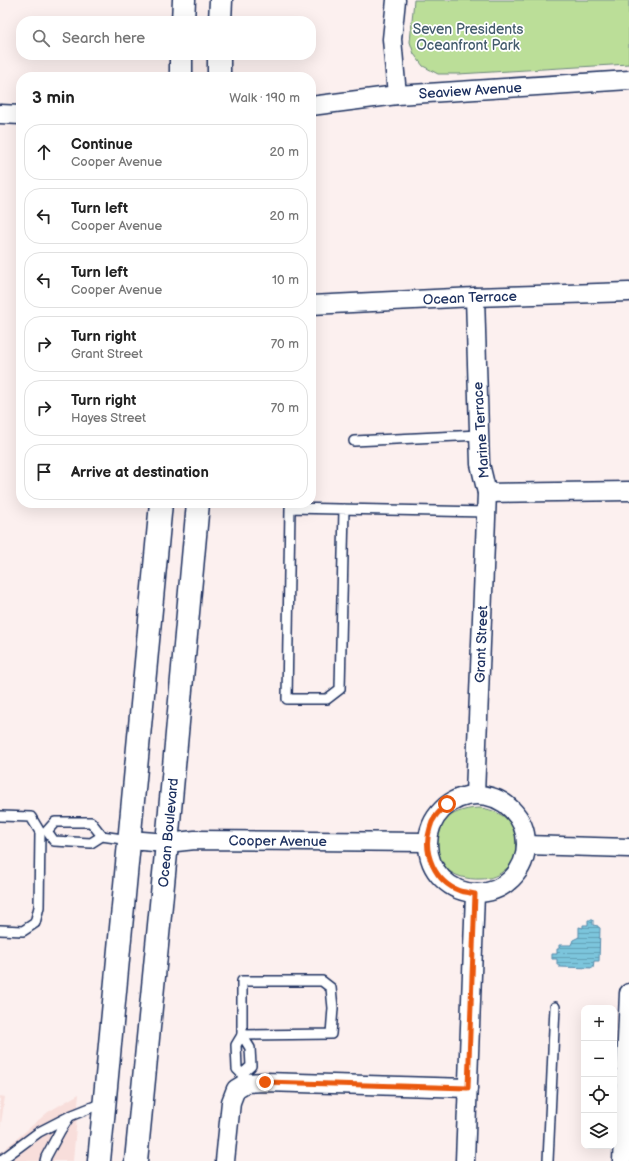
<!DOCTYPE html>
<meta charset="utf-8">
<style>
:root{--surface:#fff;--page:#f6f6f6;--text:#222;--muted:#767676;--line:#e0e0e0}
body{margin:0;font-family:"Balsamiq Sans",sans-serif;background:var(--page);color:var(--text)}
.controls{position:absolute;right:12px;bottom:12px;display:grid;overflow:hidden;border-radius:8px;box-shadow:0 4px 16px #0002}
.controls button{width:36px;height:36px;display:grid;place-items:center;padding:0;border:0;border-bottom:1px solid var(--line);background:var(--surface);color:var(--text);font:20px sans-serif}
.stop{position:absolute;width:12px;height:12px;margin:-9px;border:3px solid #ea580c;border-radius:50%;background:#fff}
.stop.end{background:#ea580c;border-color:#fff;box-shadow:0 1px 4px #0008}
.list{margin:0;padding:0;list-style:none}
h2{display:flex;justify-content:space-between;align-items:center;height:52px;margin:0;padding:0 16px;font-size:17px}
h2 small{font-size:13px;font-weight:400;color:var(--muted)}
.list li{display:grid;grid-template-columns:26px 1fr auto;gap:12px;align-items:center;box-sizing:border-box;height:56px;margin:0 8px 8px;padding:0 8px;border:1px solid var(--line);border-radius:16px}
.list b{display:block;font-size:15px;white-space:nowrap}
.list p{margin:0;font-size:13px;white-space:nowrap;color:var(--muted)}
.list em{font-size:13px;font-style:normal;color:var(--muted)}
.icon{flex:none;width:22px;height:22px;fill:none;stroke:currentColor;stroke-width:2;stroke-linecap:round;stroke-linejoin:round}
.map{position:relative;flex:none;width:629px;height:1161px;overflow:hidden}
.search{position:absolute;background:var(--surface);box-shadow:0 4px 16px #0002;left:16px;top:16px;width:300px;height:44px;display:flex;align-items:center;gap:10px;box-sizing:border-box;padding:0 14px;border-radius:16px;color:var(--muted);font-size:15px}
.panel{position:absolute;background:var(--surface);box-shadow:0 4px 16px #0002;left:16px;top:72px;width:300px;height:436px;border-radius:16px}
.map>svg:first-child{display:block}
</style>
<div class="map">
<svg width="629" height="1161" viewBox="0 0 629 1161">
<defs>
<pattern id="water-rules" width="6" height="5" patternUnits="userSpaceOnUse"><rect width="6" height="5" fill="#7bc5dc"/><path d="M0 2.5h6" fill="none" stroke="#64a0b6"/></pattern>
</defs>
<rect width="100%" height="100%" fill="#fcf0ef"/>
<filter id="ink" filterUnits="userSpaceOnUse"><feTurbulence type="fractalNoise" baseFrequency=".025" numOctaves="2"/><feDisplacementMap in="SourceGraphic" scale="8" xChannelSelector="R" yChannelSelector="G"/><feConvolveMatrix kernelMatrix="1 2 1 2 8 2 1 2 1" color-interpolation-filters="sRGB"/></filter>
<g filter="url(#ink)">
<!-- built -->
<g fill="#f8dedb">
<polygon points="79,1094 73,1161 0,1161 0,1153 48,1112"/>
<polygon points="0,1096 5,1097 0,1130"/>
</g>
<!-- green -->
<g fill="#bbde98" stroke="#6b867b">
<polygon points="414,0 629,0 629,64 458,74 438,74 423,66 414,54 410,42"/>
<path d="M 478,808 C 483,808 488,809 493,811 C 518,820 529,849 506,869 C 499,875 491,879 481,879 C 423,882 416,811 478,808 Z"/>
</g>
<!-- water -->
<polygon fill="url(#water-rules)" stroke="#5589aa" points="588,920 593,920 593,925 598,926 598,927 600,928 599,961 594,961 593,968 559,967 559,965 557,965 557,959 552,959 552,954 557,954 557,949 559,949 559,945 571,945 573,940 579,937 579,927 583,928 583,925 588,925"/>
<g fill="none" stroke-linecap="round" stroke-linejoin="round">
<defs>
<g id="service">
<polyline points="354,441 479,435"/>
<polyline points="344,509 340,689 327,699 287,699 290,508 486,512"/>
<polyline points="0,816 31,817 40,832 39,907 35,923 23,931 0,930"/>
<polyline points="102,836 91,822 55,822 47,831 54,841 91,843 102,836 129,840"/>
<polygon points="242,981 322,981 331,988 333,1008 331,1034 242,1035"/>
<polyline points="242,1074 251,1066 250,1048 242,1035 236,1045 237,1069 242,1074 243,1085"/>
<polyline points="0,1161 39,1132 70,1116 105,1102"/>
<polyline points="45,1161 46,1157 60,1131 69,1117"/>
<polyline points="548,1161 555,1007"/>
</g>
<g id="minor">
<polyline points="396,0 392,39 397,95"/>
<path id="s1" d="M 311,106 L 397,95 L 629,80"/>
<polyline points="0,114 21,115"/>
<path id="s2" d="M 311,305 L 475,297 L 629,292"/>
<polyline points="487,493 629,491"/>
<path id="s3" d="M 475,794 L 487,493 L 480,464 L 475,297"/>
<circle cx="477" cy="844" r="49"/>
<path id="s4" d="M 130,840 L 167,843 L 195,840 L 427,842"/>
<polyline points="526,845 629,848"/>
<polyline points="225,1161 231,1102 236,1089 246,1083 265,1082 468,1088"/>
<polyline points="465,1161 475,894"/>
<polyline points="622,1161 629,993"/>
</g>
<g id="secondary">
<polyline points="183,21 184,0"/>
<polyline points="220,21 221,0"/>
<polyline points="181,77 181,55"/>
<polyline points="219,77 219,55"/>
<polyline points="99,1161 161,503"/>
<path id="s5" d="M 136,1161 L 167,843 L 198,503"/>
</g>
</defs>
<!-- service casing -->
<use href="#service" stroke="#1b2f5e" stroke-width="12"/>
<!-- minor casing -->
<use href="#minor" stroke="#1b2f5e" stroke-width="21"/>
<!-- secondary casing -->
<use href="#secondary" stroke="#1b2f5e" stroke-width="25"/>
<!-- service -->
<use href="#service" stroke="#fff" stroke-width="9"/>
<!-- minor -->
<use href="#minor" stroke="#fff" stroke-width="18"/>
<!-- secondary -->
<use href="#secondary" stroke="#fff" stroke-width="22"/>
</g>
</g>
<g fill="none" stroke-linecap="round" stroke-linejoin="round" filter="url(#ink)">
<!-- route -->
<path stroke="#ea580c" stroke-width="5" d="M 265,1082 L 468,1088 L 475,894 C 471,893 465,892 460,891 C 435,882 422,853 430,828 C 432,818 440,811 447,804"/>
</g>
<g text-anchor="middle" dominant-baseline="central" stroke-width="3.5" stroke-linejoin="round" paint-order="stroke">
<!-- park labels -->
<g font-size="14" fill="#435b6c" stroke="#fff">
<text x="468" y="29">Seven Presidents<tspan x="468" dy="16">Oceanfront Park</tspan></text>
</g>
<!-- street labels -->
<g font-size="14" fill="#1b2f5e" stroke="#fff">
<text stroke="none"><textPath href="#s1" startOffset="160">Seaview Avenue</textPath></text>
<text stroke="none"><textPath href="#s2" startOffset="159">Ocean Terrace</textPath></text>
<text transform="translate(481 430) rotate(-94)">Marine Terrace</text>
<text stroke="none"><textPath href="#s3" startOffset="150">Grant Street</textPath></text>
<text stroke="none"><textPath href="#s5" startOffset="330">Ocean Boulevard</textPath></text>
<text stroke="none"><textPath href="#s4" startOffset="148">Cooper Avenue</textPath></text>
</g>
</g>
</svg>
<div class="controls">
<button>+</button>
<button>−</button>
<button><svg class="icon" aria-label="locate" viewBox="0 0 24 24"><circle cx="12" cy="12" r="6"/><path d="M12 2v4M12 18v4M2 12h4M18 12h4"/></svg></button>
<button><svg class="icon" aria-label="layers" viewBox="0 0 24 24"><path d="M12 4l9 5-9 5-9-5zM3 14l9 5 9-5"/></svg></button>
</div>
<div class="stop" style="left:447px;top:804px"></div>
<div class="stop end" style="left:265px;top:1082px"></div>
<div class="search"><svg class="icon" aria-label="search" viewBox="0 0 24 24"><circle cx="10" cy="10" r="6"/><path d="M15 15l6 6"/></svg>Search here</div>
<section class="panel">
<h2>3 min<small>Walk · 190 m</small></h2>
<ul class="list">
<li><svg class="icon" aria-label="ahead" viewBox="0 0 24 24"><path d="M12 20V5M6 11l6-6 6 6"/></svg><div><b>Continue</b><p>Cooper Avenue</p></div><em>20 m</em></li>
<li><svg class="icon" aria-label="left" viewBox="0 0 24 24"><path d="M17 20v-9H6M10 6l-5 5 5 5"/></svg><div><b>Turn left</b><p>Cooper Avenue</p></div><em>20 m</em></li>
<li><svg class="icon" aria-label="left" viewBox="0 0 24 24"><path d="M17 20v-9H6M10 6l-5 5 5 5"/></svg><div><b>Turn left</b><p>Cooper Avenue</p></div><em>10 m</em></li>
<li><svg class="icon" aria-label="right" viewBox="0 0 24 24"><path d="M7 20v-9h11M14 6l5 5-5 5"/></svg><div><b>Turn right</b><p>Grant Street</p></div><em>70 m</em></li>
<li><svg class="icon" aria-label="right" viewBox="0 0 24 24"><path d="M7 20v-9h11M14 6l5 5-5 5"/></svg><div><b>Turn right</b><p>Hayes Street</p></div><em>70 m</em></li>
<li><svg class="icon" aria-label="arrive" viewBox="0 0 24 24"><path d="M6 21V4h12l-3 4 3 4H6"/></svg><div><b>Arrive at destination</b></div></li>
</ul>
</section>
</div>
